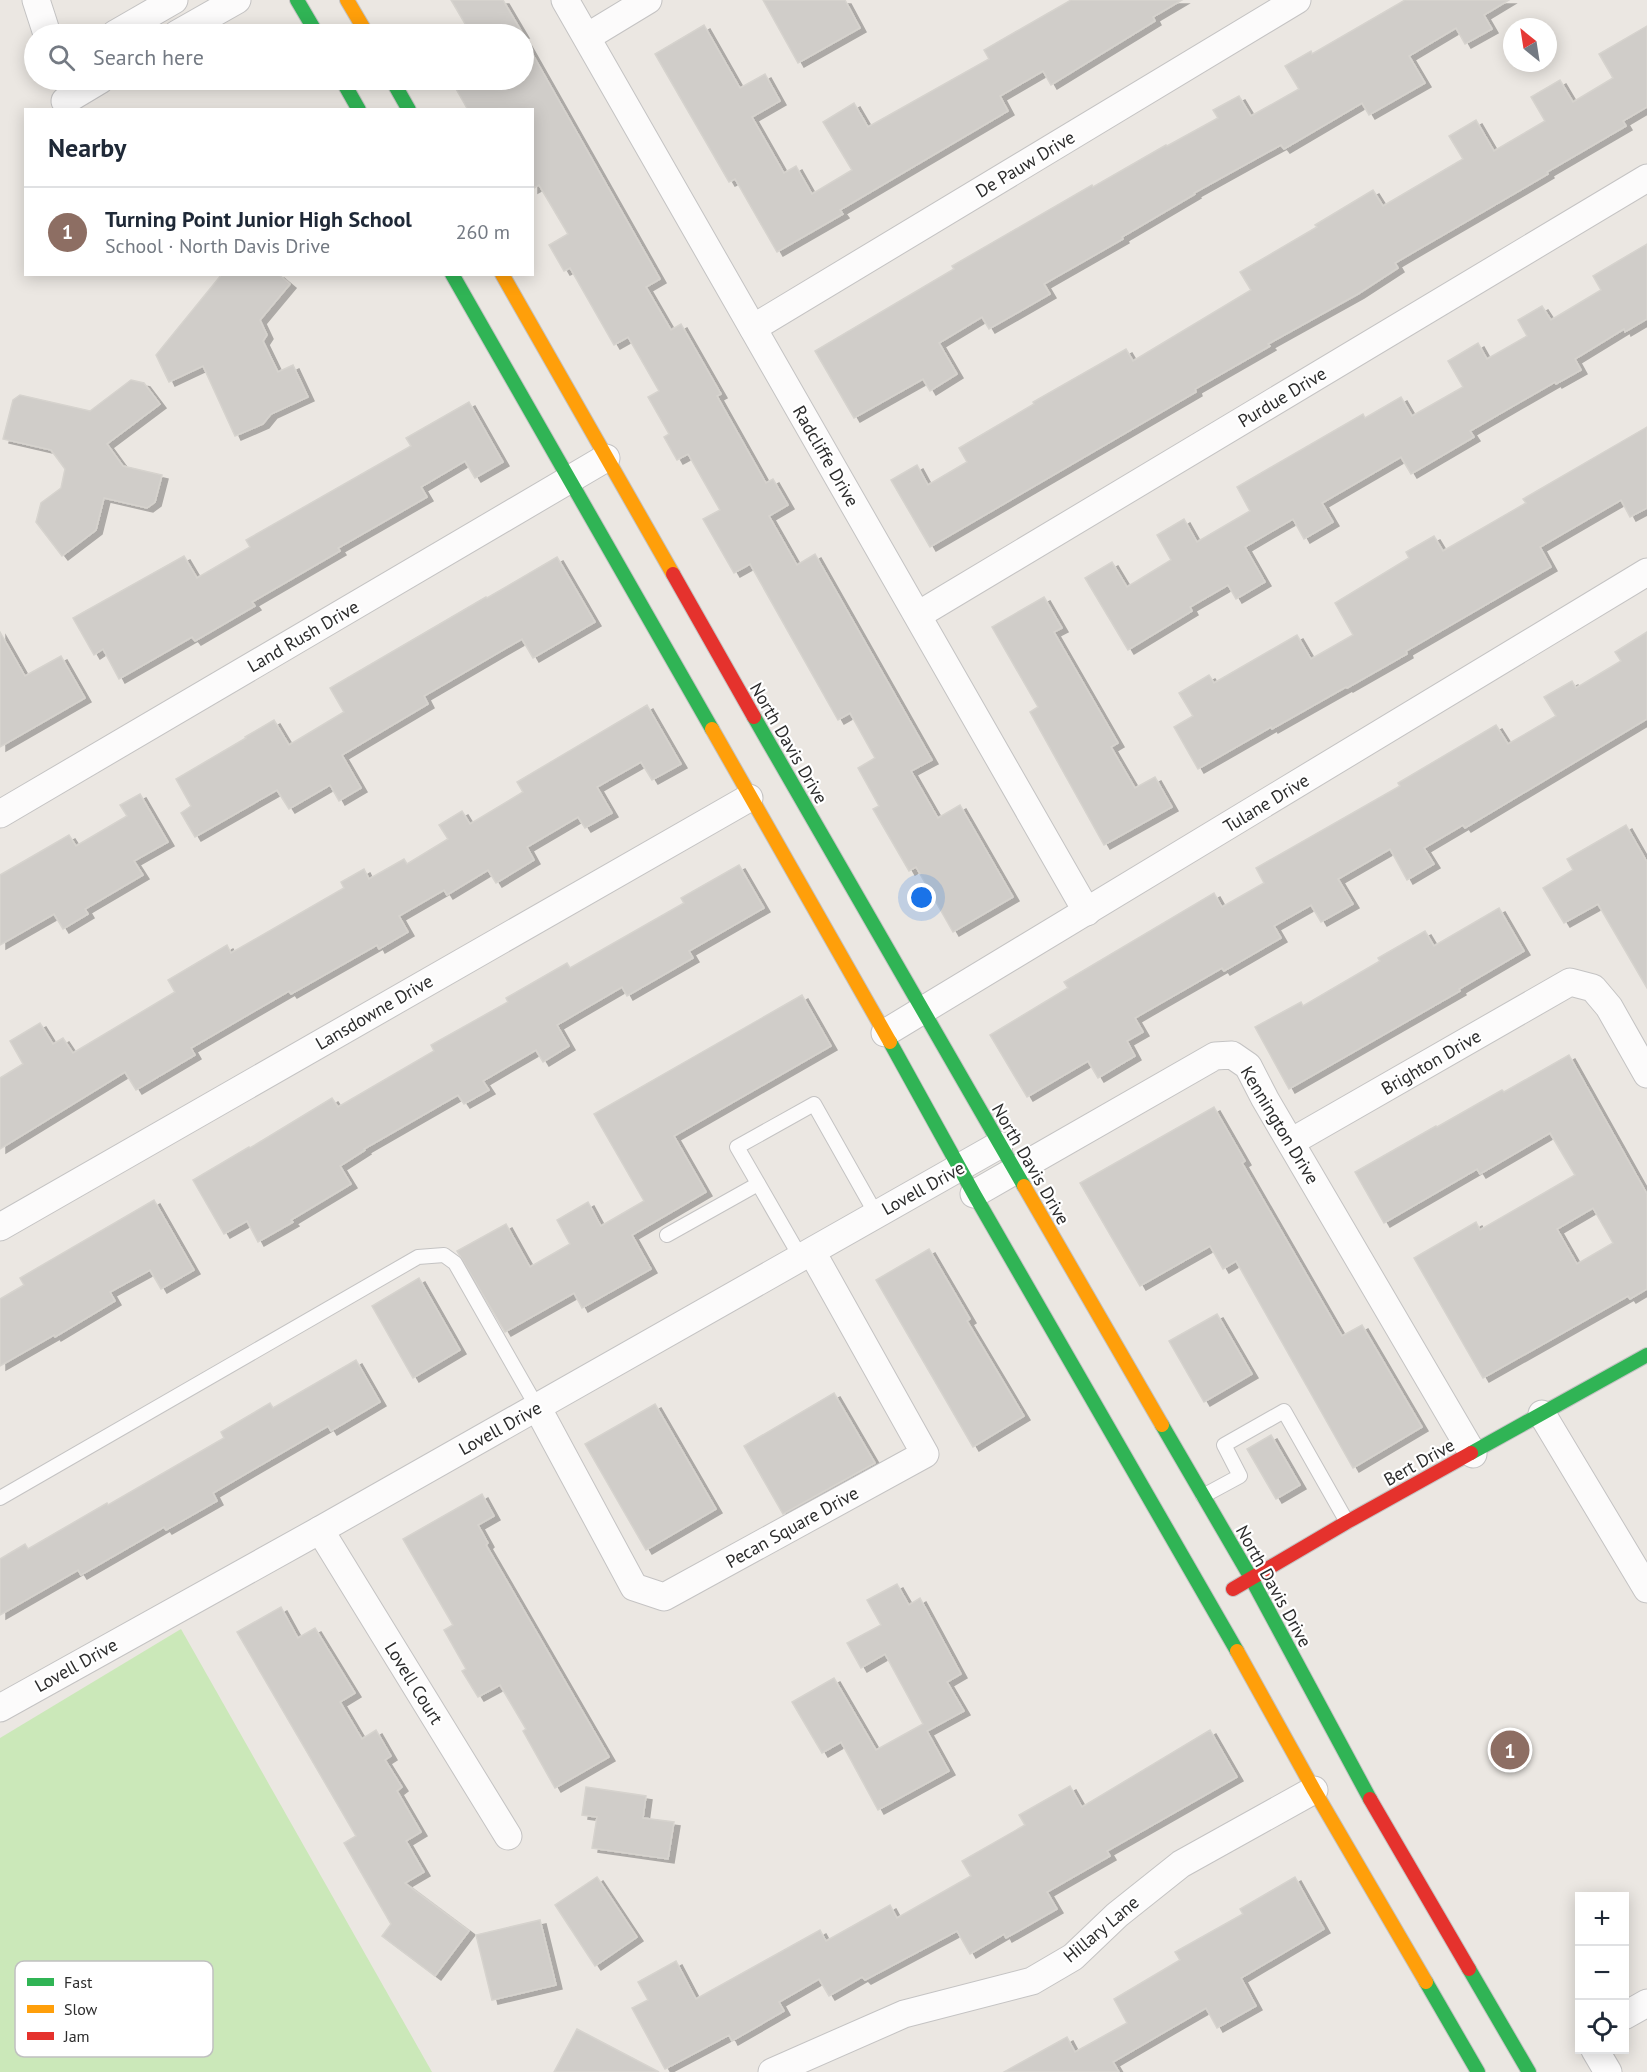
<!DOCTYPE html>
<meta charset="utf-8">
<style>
:root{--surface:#fff;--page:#f2f2f3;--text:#1f2937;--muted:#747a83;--line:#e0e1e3;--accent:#1a73e8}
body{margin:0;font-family:"PT Sans",sans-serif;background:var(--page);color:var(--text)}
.controls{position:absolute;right:18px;bottom:18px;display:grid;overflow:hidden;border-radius:0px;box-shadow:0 3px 15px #0003}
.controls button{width:54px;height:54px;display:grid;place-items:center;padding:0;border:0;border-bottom:2px solid var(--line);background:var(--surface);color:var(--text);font:30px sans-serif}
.compass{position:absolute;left:1503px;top:18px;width:54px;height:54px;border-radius:50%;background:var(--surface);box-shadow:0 3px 15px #0003;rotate:330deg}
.you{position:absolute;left:922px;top:898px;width:21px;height:21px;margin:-15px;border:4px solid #fff;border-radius:50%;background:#1a73e8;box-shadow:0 0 0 9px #1a73e833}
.badge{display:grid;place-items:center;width:39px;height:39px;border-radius:50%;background:var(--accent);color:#fff;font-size:20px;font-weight:700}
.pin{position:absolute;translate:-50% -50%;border:3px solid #fff;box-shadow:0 2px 6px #0006}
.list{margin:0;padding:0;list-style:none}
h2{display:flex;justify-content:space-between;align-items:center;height:78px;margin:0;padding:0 24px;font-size:26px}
h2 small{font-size:20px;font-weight:400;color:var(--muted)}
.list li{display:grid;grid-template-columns:39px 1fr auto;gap:18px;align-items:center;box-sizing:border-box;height:90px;padding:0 24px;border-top:2px solid var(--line)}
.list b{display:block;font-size:22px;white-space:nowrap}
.list p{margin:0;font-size:20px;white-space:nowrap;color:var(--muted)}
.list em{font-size:20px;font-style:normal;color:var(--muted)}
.icon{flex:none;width:33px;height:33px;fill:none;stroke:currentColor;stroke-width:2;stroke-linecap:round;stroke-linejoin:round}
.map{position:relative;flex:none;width:1647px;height:2072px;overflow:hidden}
.search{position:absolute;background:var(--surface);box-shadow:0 3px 15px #0003;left:24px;top:24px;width:510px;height:66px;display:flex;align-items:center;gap:15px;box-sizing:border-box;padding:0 21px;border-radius:33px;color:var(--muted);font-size:22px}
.panel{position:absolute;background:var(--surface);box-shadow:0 3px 15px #0003;left:24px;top:108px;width:510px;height:168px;border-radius:0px}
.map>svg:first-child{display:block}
</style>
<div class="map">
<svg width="1647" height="2072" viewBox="0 0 1647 2072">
<defs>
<filter id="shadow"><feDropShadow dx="6" dy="4" stdDeviation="0" flood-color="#0004"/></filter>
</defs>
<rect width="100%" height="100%" fill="#ebe7e2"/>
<!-- green -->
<polygon fill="#cbe8b9" points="181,1629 432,2072 0,2072 0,1738"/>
<!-- building -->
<g fill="#d0cdc9" stroke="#d6d3ce" stroke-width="1.5" fill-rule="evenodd" filter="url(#shadow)">
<polygon points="451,0 503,0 523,34 471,34"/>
<polygon points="763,0 845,0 860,28 798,63"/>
<polygon points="1071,0 1182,0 1153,17 1155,21 1051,85 1043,71 1000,96 1008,111 840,210 843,214 777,252 735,179 729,182 655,54 704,25 740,88 765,74 780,101 752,117 784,173 796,166 812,194 852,170 823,122 854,103 868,127 989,59 984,50"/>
<polygon points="1405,0 1509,0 1484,15 1492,29 1465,44 1456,28 1409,56 1425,83 1369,115 1362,103 1284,149 1281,145 1194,193 1195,194 1122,237 1123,239 1044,284 1050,294 989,329 982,317 939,343 957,374 930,391 923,379 854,418 815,351 954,269 952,266 1092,185 1093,187 1166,145 1167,146 1218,118 1213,110 1239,96 1251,116 1299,89 1285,66 1311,51 1312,54"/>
<polygon points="1647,26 1647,107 1623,121 1626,126 1547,172 1548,174 1395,263 1398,268 1358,294 1268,344 1270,346 1195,389 1196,392 930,547 891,480 917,465 928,485 967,462 959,448 1034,404 1033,402 1126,349 1133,361 1251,290 1240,272 1317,227 1315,225 1373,190 1383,206 1463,159 1449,136 1476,120 1494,151 1545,121 1531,97 1560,80 1573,102 1613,78 1599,54"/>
<polygon points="524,39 660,279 646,287 671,330 681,324 721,394 717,396 766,483 773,479 788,505 769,516 797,565 815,554 932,760 911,771 938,818 960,805 1013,897 953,932 916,867 909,871 873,809 879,806 858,768 875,758 850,713 838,720 750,564 734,573 703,519 720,510 688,454 677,460 664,437 669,434 648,397 659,391 628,337 614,345 570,268 564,271 549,245 568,234 539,185 532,189 532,110 468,110 451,80 524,80"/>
<polygon points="1647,244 1647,319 1625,332 1624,329 1575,359 1581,370 1556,384 1555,382 1470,431 1474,437 1411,474 1401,457 1322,503 1333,522 1304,539 1293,519 1245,547 1265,582 1236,599 1228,585 1190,607 1192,611 1128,650 1085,578 1112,562 1127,587 1171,560 1157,535 1184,519 1197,542 1250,511 1237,487 1363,414 1365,418 1401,397 1412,416 1463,387 1448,361 1478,343 1487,359 1527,336 1518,320 1542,306 1551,320 1601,290 1593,276"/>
<polygon points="222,274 278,274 290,284 260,320 267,335 263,341 278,372 293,365 308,397 271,414 263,424 235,436 203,366 169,382 156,355"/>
<polygon points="131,380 144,383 160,404 107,444 123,466 162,475 155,502 147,508 104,498 96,530 62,556 36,522 41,503 61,488 65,469 51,450 3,439 13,400 20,395 90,411"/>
<polygon points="469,402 503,462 475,478 465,461 421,487 427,497 338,548 340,551 252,602 255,606 195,641 192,637 119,679 103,649 94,655 73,618 184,556 197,578 250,547 246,540 411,446 406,438"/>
<polygon points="1647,427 1647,508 1630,517 1621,500 1540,547 1551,567 1406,651 1407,654 1347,688 1346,687 1272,729 1271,727 1198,769 1174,727 1193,716 1179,693 1209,675 1214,683 1297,635 1311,659 1353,635 1335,603 1409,558 1406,552 1434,536 1443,551 1526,503 1523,499"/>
<polygon points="557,557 595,622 533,658 522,639 424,696 428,704 342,755 361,788 339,801 330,785 289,809 277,790 195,837 181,813 191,806 176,779 246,738 245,737 274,720 289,745 344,712 330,688 486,597 487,598"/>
<polygon points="1044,597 1062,628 1054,632 1118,743 1111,747 1135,788 1155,777 1172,807 1104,845 1030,712 1038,707 992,627"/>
<polygon points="0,632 25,676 61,656 85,698 0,747"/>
<polygon points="1647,632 1647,719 1465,828 1463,825 1424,848 1434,864 1407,880 1390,849 1338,879 1353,904 1321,922 1311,905 1274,926 1281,938 1224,971 1222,968 1135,1018 1143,1032 1127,1041 1135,1056 1098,1078 1088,1061 1027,1097 990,1035 1068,988 1064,982 1214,893 1222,907 1264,883 1256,868 1400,786 1398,783 1496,725 1508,744 1556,716 1544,697 1572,681 1576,688 1621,661 1615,652"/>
<polygon points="647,705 681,764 652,780 641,762 597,787 612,813 585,828 578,817 527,847 534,860 496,883 488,870 447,895 444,890 399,916 408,932 379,949 377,945 291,994 289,991 191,1048 195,1055 136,1090 125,1072 0,1149 0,1078 23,1064 10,1041 40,1023 53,1044 63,1038 73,1053 175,992 168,980 227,945 231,953 344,888 341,882 364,869 369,879 404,859 407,864 448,839 439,825 462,811 470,824 523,792 517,782"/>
<polygon points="140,794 168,842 134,861 143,875 85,909 88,914 63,929 54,914 0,945 0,875 69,835 76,846 127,816 120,805"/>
<polygon points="1626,825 1647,862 1647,988 1598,904 1564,923 1543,888 1573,870 1567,859"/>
<polygon points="739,865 764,908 689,951 693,958 627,996 622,987 557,1025 569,1046 543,1062 536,1050 483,1081 489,1090 464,1104 458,1095 364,1149 365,1150 340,1166 351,1184 291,1220 293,1222 258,1242 247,1221 224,1234 193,1180 249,1147 250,1148 332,1098 338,1107 434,1051 431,1045 508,1002 506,998 567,963 570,968 684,903 681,898"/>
<polygon points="1499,908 1524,951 1459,989 1460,991 1289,1089 1255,1027 1301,1002 1303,1006 1380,961 1378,958 1425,931 1434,946"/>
<polygon points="802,995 831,1046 674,1136 706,1192 632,1235 651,1269 582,1308 574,1293 505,1332 457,1251 506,1224 530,1267 570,1244 557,1220 588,1202 601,1226 644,1201 594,1114"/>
<path d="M 1569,1055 L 1647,1194 L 1647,1289 L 1630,1299 L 1628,1296 L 1483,1378 L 1414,1258 L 1476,1222 L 1480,1230 L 1575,1175 L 1550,1133 L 1480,1174 L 1477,1169 L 1384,1223 L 1355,1172 L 1436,1126 L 1437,1127 L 1502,1090 L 1504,1092 ZM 1593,1208 L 1613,1243 L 1577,1264 L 1557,1229 Z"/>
<polygon points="1214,1107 1245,1161 1242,1163 1342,1336 1362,1325 1422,1427 1353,1468 1236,1261 1223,1269 1210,1246 1140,1286 1080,1183"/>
<polygon points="154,1200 194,1270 161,1289 150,1270 110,1292 115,1301 55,1337 54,1335 0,1366 0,1299 24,1285 20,1278"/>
<polygon points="929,1249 970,1319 967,1321 1024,1416 973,1447 876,1280"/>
<polygon points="419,1278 460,1350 413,1378 372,1306"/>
<polygon points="1217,1314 1252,1374 1204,1402 1169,1341"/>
<polygon points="356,1360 380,1402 331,1431 328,1426 213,1493 217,1501 166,1530 164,1527 81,1575 78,1570 0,1615 0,1559 25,1544 28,1549 107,1503 108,1505 224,1438 221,1432 270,1403 273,1408"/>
<polygon points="834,1393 875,1463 783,1514 744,1446"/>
<polygon points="655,1404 716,1509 646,1550 585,1444"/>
<polygon points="1271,1435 1300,1485 1276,1499 1247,1449"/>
<polygon points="482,1494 494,1516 478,1525 488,1543 486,1545 609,1757 555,1788 523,1731 526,1729 500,1685 478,1697 462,1671 466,1669 444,1630 453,1625 403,1539"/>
<polygon points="897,1584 909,1605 920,1598 961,1674 947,1682 964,1711 927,1731 949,1771 878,1810 841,1742 822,1753 792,1702 834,1678 876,1750 923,1724 885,1654 861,1668 847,1643 881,1625 867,1600"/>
<polygon points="281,1607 298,1638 315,1628 355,1693 340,1702 362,1739 376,1730 391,1756 385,1760 402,1787 397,1791 421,1832 406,1841 424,1872 405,1883 469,1931 435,1976 382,1936 391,1924 344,1843 356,1836 237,1632"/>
<polygon points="1210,1730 1237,1777 1107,1851 1110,1856 1047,1892 1057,1909 1006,1938 1004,1934 970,1954 957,1931 865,1980 862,1977 829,1996 819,1979 779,2002 784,2011 732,2041 729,2035 665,2069 632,2008 648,2000 638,1982 676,1961 696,1999 820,1930 826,1941 890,1905 897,1918 971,1876 962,1861 1025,1825 1019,1815 1070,1786 1082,1807"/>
<polygon points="586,1787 646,1796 643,1818 674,1822 668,1859 592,1848 597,1817 582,1815"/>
<polygon points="597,1877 637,1937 595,1966 555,1905"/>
<polygon points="1295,1877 1324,1929 1241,1978 1256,2006 1217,2028 1206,2008 1113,2062 1119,2072 1004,2072 1067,2037 1075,2052 1127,2023 1114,1999 1180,1960 1175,1952 1243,1914 1240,1909"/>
<polygon points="540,1920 556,1985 492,2000 476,1935"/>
<polygon points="577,2029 659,2072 554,2072"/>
</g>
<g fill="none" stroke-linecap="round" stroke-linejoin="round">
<defs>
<g id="lane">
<polyline points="667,1235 758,1184"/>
<polyline points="801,1258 737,1147 814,1104 876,1214"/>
<polyline points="1203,1496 1240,1476 1224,1445 1284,1411 1347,1522"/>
<polyline points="0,1498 418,1257 444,1255 455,1263 537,1407"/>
</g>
<g id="street">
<polyline points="36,0 47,34"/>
<polyline points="565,0 1087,912"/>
<polyline points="115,34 174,0"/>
<polyline points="177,34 237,0"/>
<polyline points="587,37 648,0"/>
<polyline points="65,101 100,80"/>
<polyline points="753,328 1297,0"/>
<polyline points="918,615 1647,178"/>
<polyline points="0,814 606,458"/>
<polyline points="885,1033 1647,572"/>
<polyline points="1291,1142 1570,982 1593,988 1609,1007 1647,1074"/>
<polyline points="974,1194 1215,1056 1232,1055 1248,1066 1265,1099 1473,1454"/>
<polyline points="0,1227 749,798"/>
<polyline points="537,1407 634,1587 664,1597 925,1454 812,1252"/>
<polyline points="1542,1414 1647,1589"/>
<polyline points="320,1530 508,1836"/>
<polyline points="0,1708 320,1530 999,1145"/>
<polyline points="1624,2016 1647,2003"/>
<polyline points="1595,2050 1608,2072"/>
<polyline points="772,2072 904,2014 1032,1981 1073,1957 1117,1915 1181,1864 1314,1790"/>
</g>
<g id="fast">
<polyline points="297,0 317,34"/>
<polyline points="342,80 359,110"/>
<polyline points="392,80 409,110"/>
<polyline points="452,274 712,729"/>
<polyline points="754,717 1024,1186"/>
<polyline points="890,1042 974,1194 1237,1651"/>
<polyline points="1162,1425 1251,1578 1370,1799"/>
<polyline points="1471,1453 1647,1355"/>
<polyline points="1469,1969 1529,2072"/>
<polyline points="1426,1982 1478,2072"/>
</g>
<g id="slow">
<polyline points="347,0 367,34"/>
<polyline points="502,274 673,574"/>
<polyline points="712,729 890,1042"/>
<polyline points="1024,1186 1162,1425"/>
<polyline points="1237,1651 1314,1790 1426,1982"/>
</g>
<g id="jam">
<polyline points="673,574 754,717"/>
<polyline points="1233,1589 1347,1522 1471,1453"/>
<polyline points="1370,1799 1469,1969"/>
</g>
</defs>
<!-- lane casing -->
<use href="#lane" stroke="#c4c3c3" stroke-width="16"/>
<!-- street casing -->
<use href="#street" stroke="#c4c3c3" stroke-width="29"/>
<!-- fast casing -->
<use href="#fast" stroke="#c4c3c3" stroke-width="16"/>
<!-- slow casing -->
<use href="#slow" stroke="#c4c3c3" stroke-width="16"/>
<!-- jam casing -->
<use href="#jam" stroke="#c4c3c3" stroke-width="16"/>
<!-- lane -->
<use href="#lane" stroke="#fcfbfb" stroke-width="14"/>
<!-- street -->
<use href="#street" stroke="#fcfbfb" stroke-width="27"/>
<!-- fast -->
<use href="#fast" stroke="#30b455" stroke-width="14"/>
<!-- slow -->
<use href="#slow" stroke="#ff9f0a" stroke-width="14"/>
<!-- jam -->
<use href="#jam" stroke="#e5322d" stroke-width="14"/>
</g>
<g text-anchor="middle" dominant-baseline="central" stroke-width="4.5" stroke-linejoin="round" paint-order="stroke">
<!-- street labels -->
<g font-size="18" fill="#2c2c2c" stroke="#fff">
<text transform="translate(1025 164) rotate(-31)">De Pauw Drive</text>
<text transform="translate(1282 397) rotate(-31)">Purdue Drive</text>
<text transform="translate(826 456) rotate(60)">Radcliffe Drive</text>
<text transform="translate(303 636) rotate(-30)">Land Rush Drive</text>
<text transform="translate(789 743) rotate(60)">North Davis Drive</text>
<text transform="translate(1266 803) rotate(-31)">Tulane Drive</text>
<text transform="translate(374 1012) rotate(-30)">Lansdowne Drive</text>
<text transform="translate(1431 1062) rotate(-30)">Brighton Drive</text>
<text transform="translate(1280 1125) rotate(59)">Kennington Drive</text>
<text transform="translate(1031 1164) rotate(60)">North Davis Drive</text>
<text transform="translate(923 1188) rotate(-29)">Lovell Drive</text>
<text transform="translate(500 1428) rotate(-29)">Lovell Drive</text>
<text transform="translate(1419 1462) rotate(-29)">Bert Drive</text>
<text transform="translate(792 1527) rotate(-29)">Pecan Square Drive</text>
<text transform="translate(1274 1586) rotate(61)">North Davis Drive</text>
<text transform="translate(76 1665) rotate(-29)">Lovell Drive</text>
<text transform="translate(414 1683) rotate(58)">Lovell Court</text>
<text transform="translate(1101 1929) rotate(-40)">Hillary Lane</text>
</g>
</g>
<!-- legend -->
<rect x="15" y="1961" width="198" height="96" rx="9" fill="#fff" stroke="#c0c0c0" stroke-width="1.5"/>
<rect x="27" y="1978" width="27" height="8" fill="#30b455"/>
<rect x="27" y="2005" width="27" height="8" fill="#ff9f0a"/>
<rect x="27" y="2032" width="27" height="8" fill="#e5322d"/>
<g font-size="16" fill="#2c2c2c">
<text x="64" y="1988">Fast</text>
<text x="64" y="2015">Slow</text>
<text x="64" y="2042">Jam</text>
</g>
</svg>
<div class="controls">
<button>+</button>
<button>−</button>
<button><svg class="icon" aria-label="locate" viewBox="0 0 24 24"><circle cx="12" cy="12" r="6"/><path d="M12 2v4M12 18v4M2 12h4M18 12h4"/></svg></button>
</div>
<svg class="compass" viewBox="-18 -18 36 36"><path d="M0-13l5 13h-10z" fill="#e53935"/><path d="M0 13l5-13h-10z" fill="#747a83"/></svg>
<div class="you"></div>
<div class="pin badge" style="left:1510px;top:1750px;background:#8d6e63">1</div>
<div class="search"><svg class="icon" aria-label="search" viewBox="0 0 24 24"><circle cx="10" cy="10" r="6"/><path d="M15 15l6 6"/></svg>Search here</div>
<section class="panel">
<h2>Nearby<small></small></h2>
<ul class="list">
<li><span class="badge" style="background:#8d6e63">1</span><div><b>Turning Point Junior High School</b><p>School · North Davis Drive</p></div><em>260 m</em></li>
</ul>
</section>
</div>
